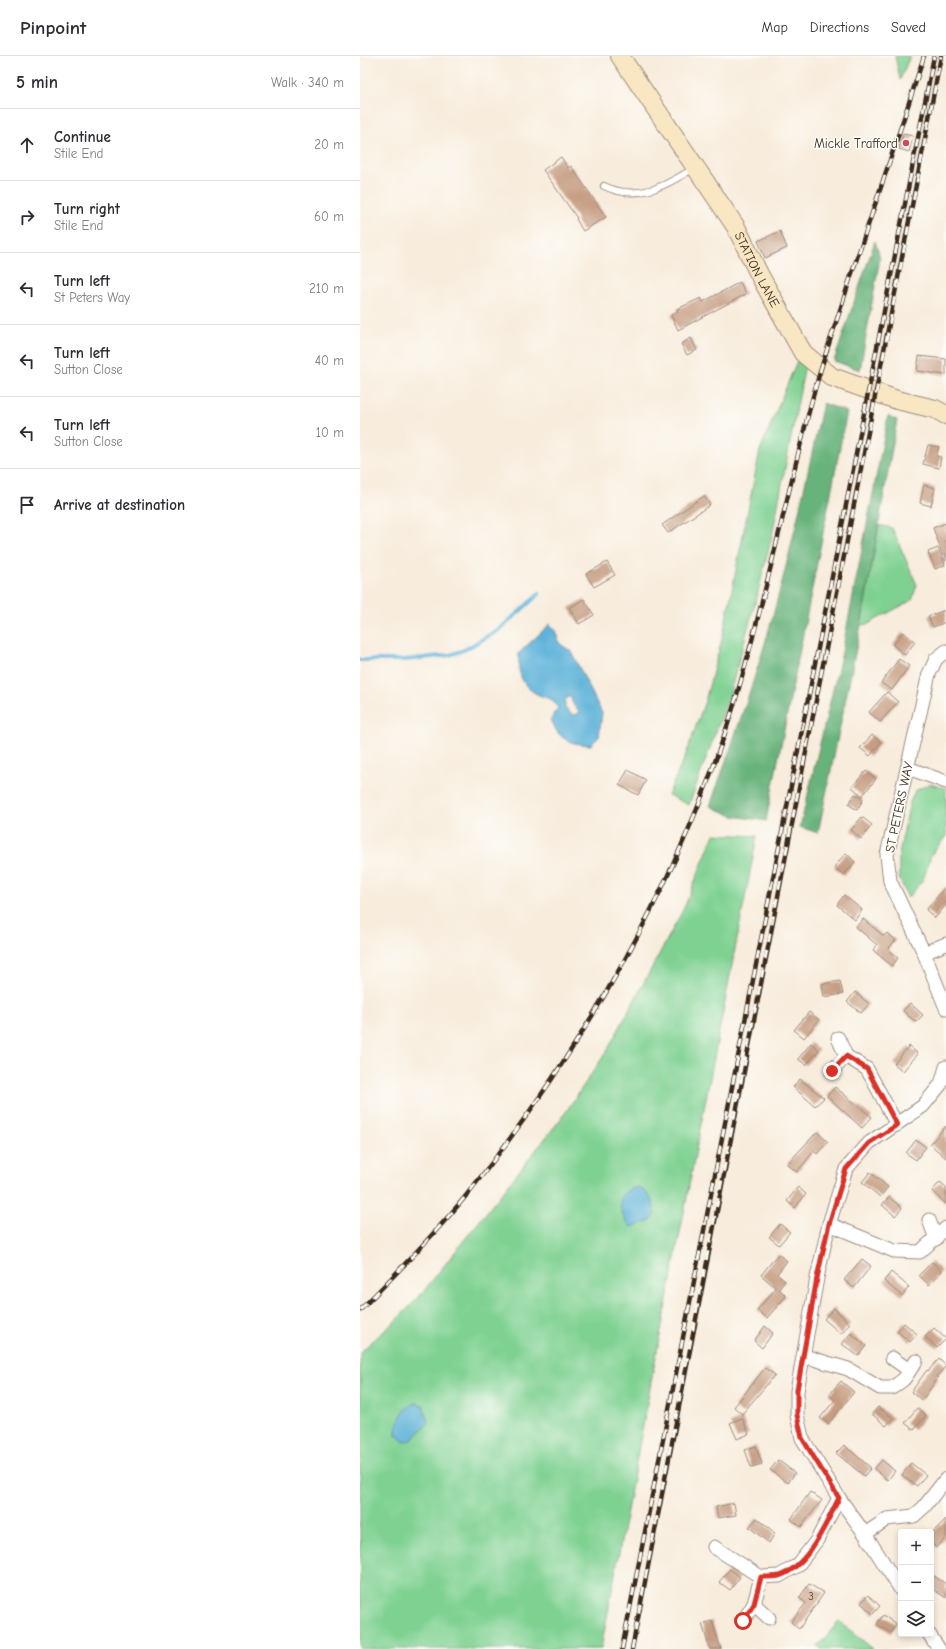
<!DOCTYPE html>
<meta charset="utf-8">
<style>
:root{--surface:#fff;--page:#f7f7f7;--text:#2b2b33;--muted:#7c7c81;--line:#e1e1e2}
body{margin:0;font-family:"Comic Neue",sans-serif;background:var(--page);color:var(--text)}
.controls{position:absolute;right:12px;bottom:12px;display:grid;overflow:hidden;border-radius:4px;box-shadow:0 2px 6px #0003}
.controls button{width:36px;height:36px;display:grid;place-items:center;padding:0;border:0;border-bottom:1px solid var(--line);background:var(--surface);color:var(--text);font:20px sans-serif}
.stop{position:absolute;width:12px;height:12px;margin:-9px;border:3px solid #d93025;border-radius:50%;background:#fff}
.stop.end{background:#d93025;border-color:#fff;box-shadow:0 1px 4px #0008}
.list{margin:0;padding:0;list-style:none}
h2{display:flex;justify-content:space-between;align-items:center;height:52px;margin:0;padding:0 16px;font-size:17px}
h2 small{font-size:13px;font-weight:400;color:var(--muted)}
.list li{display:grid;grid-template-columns:26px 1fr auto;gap:12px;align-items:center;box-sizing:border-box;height:72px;padding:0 16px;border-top:1px solid var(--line)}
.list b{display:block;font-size:15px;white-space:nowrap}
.list p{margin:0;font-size:13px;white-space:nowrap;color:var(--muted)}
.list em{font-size:13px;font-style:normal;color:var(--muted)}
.icon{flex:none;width:22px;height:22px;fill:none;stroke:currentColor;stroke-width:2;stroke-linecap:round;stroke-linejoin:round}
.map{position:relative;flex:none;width:586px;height:1593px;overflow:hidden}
header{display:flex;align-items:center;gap:24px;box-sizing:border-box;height:56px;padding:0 20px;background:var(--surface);border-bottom:1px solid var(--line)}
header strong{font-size:19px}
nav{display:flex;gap:22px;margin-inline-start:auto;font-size:14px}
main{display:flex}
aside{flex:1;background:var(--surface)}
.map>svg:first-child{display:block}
</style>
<header>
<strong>Pinpoint</strong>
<nav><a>Map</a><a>Directions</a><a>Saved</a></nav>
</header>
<main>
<aside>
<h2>5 min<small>Walk · 340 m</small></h2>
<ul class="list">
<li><svg class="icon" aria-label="ahead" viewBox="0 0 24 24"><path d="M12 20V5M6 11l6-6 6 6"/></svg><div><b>Continue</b><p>Stile End</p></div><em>20 m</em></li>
<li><svg class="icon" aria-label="right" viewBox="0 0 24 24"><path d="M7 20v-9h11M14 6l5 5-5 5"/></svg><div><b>Turn right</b><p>Stile End</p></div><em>60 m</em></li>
<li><svg class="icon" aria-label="left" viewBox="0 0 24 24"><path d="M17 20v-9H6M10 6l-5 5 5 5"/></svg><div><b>Turn left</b><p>St Peters Way</p></div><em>210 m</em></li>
<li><svg class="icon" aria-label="left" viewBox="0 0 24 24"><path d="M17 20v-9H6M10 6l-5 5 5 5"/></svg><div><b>Turn left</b><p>Sutton Close</p></div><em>40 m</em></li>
<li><svg class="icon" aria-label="left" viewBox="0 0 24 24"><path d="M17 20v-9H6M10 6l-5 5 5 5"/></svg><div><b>Turn left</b><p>Sutton Close</p></div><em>10 m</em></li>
<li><svg class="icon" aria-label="arrive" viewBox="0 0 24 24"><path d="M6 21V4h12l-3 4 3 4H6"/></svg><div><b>Arrive at destination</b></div></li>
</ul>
</aside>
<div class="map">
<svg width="586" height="1593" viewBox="0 0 586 1593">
<rect width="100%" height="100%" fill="#fdfcf7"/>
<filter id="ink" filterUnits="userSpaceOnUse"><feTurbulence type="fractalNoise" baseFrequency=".025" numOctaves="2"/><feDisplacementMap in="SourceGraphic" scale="8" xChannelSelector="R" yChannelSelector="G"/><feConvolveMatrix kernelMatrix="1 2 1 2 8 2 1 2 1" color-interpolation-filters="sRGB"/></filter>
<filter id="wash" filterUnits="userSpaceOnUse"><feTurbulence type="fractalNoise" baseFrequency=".012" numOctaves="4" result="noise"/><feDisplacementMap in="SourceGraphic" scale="16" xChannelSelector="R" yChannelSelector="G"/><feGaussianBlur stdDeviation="0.9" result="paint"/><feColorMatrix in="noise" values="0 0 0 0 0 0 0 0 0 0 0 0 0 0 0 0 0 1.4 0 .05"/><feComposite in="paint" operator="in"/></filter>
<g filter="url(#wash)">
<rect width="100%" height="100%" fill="#f8ecdc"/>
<!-- green -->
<g fill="#7fd192" stroke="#5d7e58" fill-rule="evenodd">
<polygon points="535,0 550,0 540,24"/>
<polygon points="437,305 445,309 412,480 398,536 369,640 329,749 308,739 325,701 345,645 363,579 400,394"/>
<polygon points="519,469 532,472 557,529 552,544 508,568 501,569"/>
<polygon points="569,728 586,732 586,780 571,799 563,824 548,842 539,822 539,797 550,746 555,735"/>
<path d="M 354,778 L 397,780 L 293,1316 L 241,1593 L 0,1593 L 0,1296 L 32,1268 L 59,1241 L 203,1060 L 247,995 L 324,852 ZM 62,1349 L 68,1368 L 44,1386 L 36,1378 L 37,1369 Z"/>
<polygon points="479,1565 513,1593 461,1593 458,1590"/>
</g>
<!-- forest -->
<g fill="#67b37c" stroke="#516e4d">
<polygon points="515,185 520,202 500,314 474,305"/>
<path d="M 463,347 L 487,356 L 406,765 L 373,760 L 350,750 C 370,693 391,636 408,577 C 430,502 446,424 463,347 Z"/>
<polygon points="528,360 537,364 501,569 458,777 440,771 482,596"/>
</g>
<!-- water -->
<g fill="#5db2d9" stroke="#4c6e7c" fill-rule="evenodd">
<path d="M 190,568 L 194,572 L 200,588 L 211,595 L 242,657 L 239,681 L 231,689 C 210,688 198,684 191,663 L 198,652 L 191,643 C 166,637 156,623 159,597 ZM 210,640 L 214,650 L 219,655 L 217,659 L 211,658 L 205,652 L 205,644 Z"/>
<path d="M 279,1131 C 291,1140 295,1147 294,1161 L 289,1165 L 271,1171 C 263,1162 259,1152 261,1140 L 268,1134 Z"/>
<path d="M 54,1347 L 63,1349 L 68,1367 L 52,1384 L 44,1386 L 36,1378 C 37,1365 42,1354 54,1347 Z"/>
</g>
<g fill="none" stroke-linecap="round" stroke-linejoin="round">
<!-- stream -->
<polyline stroke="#5db2d9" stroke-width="4" points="0,604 44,604 90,599 106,593 140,573 179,538"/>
</g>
<g id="blocks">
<!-- building -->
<g fill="#c69d82">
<polygon points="543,78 553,80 549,96 539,93"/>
<polygon points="201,101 208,112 211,110 246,161 223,175 216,163 217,162 183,114"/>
<polygon points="420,175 427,192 405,202 398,185"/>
<polygon points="380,226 386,238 318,274 311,259 318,255 317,253 341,242 343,246"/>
<polygon points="331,282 337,294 327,299 321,288"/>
<polygon points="559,300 586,303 586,319 557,315"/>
<polygon points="568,389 579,391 576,400 581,401 579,412 563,408"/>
<polygon points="564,429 575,432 571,450 560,447"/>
<polygon points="344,440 350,449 308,477 302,469"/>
<polygon points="586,467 586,505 585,505 573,472"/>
<polygon points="578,492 585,509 575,513 568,496"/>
<polygon points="247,506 255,519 234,531 226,518"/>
<polygon points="224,543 234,559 219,568 209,552"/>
<polygon points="586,554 586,566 573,571 568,560"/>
<polygon points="543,576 555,586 545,599 533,589"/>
<polygon points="539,603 549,610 532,634 521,627"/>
<polygon points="527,636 538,646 520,666 509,656"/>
<polygon points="512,679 521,686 510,700 500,692"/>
<polygon points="268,714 286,724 278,739 259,729"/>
<polygon points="506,715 516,723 502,740 492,731"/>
<polygon points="495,738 503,744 497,754 488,748"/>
<polygon points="502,761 512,769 501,783 491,774"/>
<polygon points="486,797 495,806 484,819 474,811"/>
<polygon points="586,830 586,849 575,862 566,854"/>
<polygon points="484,839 502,854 495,864 477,849"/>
<polygon points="503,863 524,880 527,877 536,884 528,893 538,902 532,910 513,894 517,889 496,871"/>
<polygon points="480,925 483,938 464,941 462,928"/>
<polygon points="495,936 509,948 501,957 487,946"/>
<polygon points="550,947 563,959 556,966 543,955"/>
<polygon points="449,956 459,964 444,982 434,974"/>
<polygon points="451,987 459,994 446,1009 438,1003"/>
<polygon points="549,990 558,998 543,1015 534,1008"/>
<polygon points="440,1023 464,1042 455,1050 433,1031"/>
<polygon points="475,1031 512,1061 502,1072 467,1040"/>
<polygon points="586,1070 586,1102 570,1088"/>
<polygon points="457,1076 468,1086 457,1098 454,1095 437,1116 427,1108"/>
<polygon points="556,1084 566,1091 556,1104 546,1097"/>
<polygon points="510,1116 528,1131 520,1141 502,1126"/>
<polygon points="580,1126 586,1131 586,1148 572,1135"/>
<polygon points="438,1131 446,1138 435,1152 427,1145"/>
<polygon points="529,1141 542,1152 535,1160 522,1149"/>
<polygon points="420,1168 430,1176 419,1189 409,1181"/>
<polygon points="418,1198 427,1205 417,1218 425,1225 419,1233 426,1240 407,1262 397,1254 416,1232 401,1219"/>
<polygon points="502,1203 511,1210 494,1232 484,1224"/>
<polygon points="572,1206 582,1215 569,1229 559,1219"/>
<polygon points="531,1216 549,1231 542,1240 524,1225"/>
<polygon points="474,1252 490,1268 481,1278 464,1263"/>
<polygon points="544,1267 557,1278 550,1286 537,1275"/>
<polygon points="405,1270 413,1277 402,1292 394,1285"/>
<polygon points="574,1272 586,1283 577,1292 565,1281"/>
<polygon points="491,1277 506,1290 498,1300 482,1288"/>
<polygon points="579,1303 586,1310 576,1321 578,1322 562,1344 551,1336 567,1314 568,1315"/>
<polygon points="405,1312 415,1319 382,1358 374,1351"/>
<polygon points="481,1325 494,1336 468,1368 460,1362 475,1344 469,1339"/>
<polygon points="518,1351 533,1362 526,1370 512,1358"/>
<polygon points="557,1352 566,1359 554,1374 545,1367"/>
<polygon points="382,1362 389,1378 377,1383 370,1367"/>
<polygon points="484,1389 511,1412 504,1420 476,1397"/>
<polygon points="396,1390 402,1408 391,1411 385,1394"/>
<polygon points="418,1404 435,1417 428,1427 410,1414"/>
<polygon points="522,1404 535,1415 528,1424 514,1413"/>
<polygon points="551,1407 566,1419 557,1430 542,1419"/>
<polygon points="450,1436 462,1444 441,1471 431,1463"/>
<polygon points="374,1447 376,1459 358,1462 356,1451"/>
<polygon points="397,1462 415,1477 409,1487 389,1471"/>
<polygon points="586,1463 586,1481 577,1492 571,1487 571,1478"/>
<polygon points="370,1513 380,1521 370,1534 359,1526"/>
<polygon points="571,1518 586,1528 586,1542 571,1532"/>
<polygon points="449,1528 464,1537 439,1573 431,1566 446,1547 439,1542"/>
<polygon points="508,1539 520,1550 513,1558 501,1547"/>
<polygon points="523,1559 536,1568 531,1577 517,1568"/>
<polygon points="352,1565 361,1593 350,1593 342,1568"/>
</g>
</g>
</g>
<g filter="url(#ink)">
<use href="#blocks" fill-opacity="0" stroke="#9a8b7d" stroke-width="1"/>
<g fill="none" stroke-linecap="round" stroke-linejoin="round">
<defs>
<path id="lane" d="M 244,130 C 277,146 306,130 334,112"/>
<g id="street">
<polyline points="586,595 576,603 569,618 527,799 530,825 564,897 586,952"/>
<polyline points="548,712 586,726"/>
<polyline points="564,897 586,888"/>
<polyline points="478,982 486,1000 507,1013 537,1069"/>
<polyline points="472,1015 486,1000"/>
<polyline points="569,1164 576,1183"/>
<polyline points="469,1168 534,1195 560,1196 586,1172"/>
<polyline points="444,1300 488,1313 520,1332 532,1332 544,1323 556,1305"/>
<polyline points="532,1302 549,1314"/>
<polyline points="505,1478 527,1463 554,1460 564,1451 586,1423"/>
<polyline points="354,1491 401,1521 419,1520 438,1509 457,1484 479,1442"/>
<polyline points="541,1534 505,1478 479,1442 442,1382 437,1359 437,1335 457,1222 469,1168 486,1113 509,1087 563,1050 581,1028 586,1011"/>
<polyline points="394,1548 409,1562"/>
<polyline points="383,1565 394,1548 401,1521"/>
<polyline points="569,1578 579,1593"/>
</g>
<g id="secondary">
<path id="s1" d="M 260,0 L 376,171 L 400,220 L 443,297 L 472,321 L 537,344 L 575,353 L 586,359"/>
</g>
</defs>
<!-- lane casing -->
<use href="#lane" stroke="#9a8b7d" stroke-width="8"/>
<!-- street casing -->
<use href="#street" stroke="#9a8b7d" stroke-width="15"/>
<!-- secondary casing -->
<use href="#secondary" stroke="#9a8b7d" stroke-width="20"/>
<!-- lane -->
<use href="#lane" stroke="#fff" stroke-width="6"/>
<!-- street -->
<use href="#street" stroke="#fff" stroke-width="13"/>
<!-- secondary -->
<use href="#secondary" stroke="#f9e7c3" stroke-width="18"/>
<defs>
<g id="rail">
<path d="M 0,1254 C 36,1218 72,1181 105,1141 C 220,998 319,828 373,652 C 405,547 426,439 455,333 C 465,297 478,262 489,226 C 514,151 540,76 564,0"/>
<polyline points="262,1593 574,0"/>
<path d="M 272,1593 C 372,1061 480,531 581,0"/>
</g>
</defs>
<!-- rail casing -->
<use href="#rail" stroke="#3b2a1e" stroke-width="4.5"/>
<!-- rail -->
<use href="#rail" stroke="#fdfcf7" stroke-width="3" stroke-dasharray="9" stroke-linecap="butt"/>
</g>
</g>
<g fill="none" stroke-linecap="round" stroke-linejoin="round" filter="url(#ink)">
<!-- route -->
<path stroke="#d93025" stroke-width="5" d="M 383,1565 L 394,1548 L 401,1521 C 407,1521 414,1521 419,1520 C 449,1510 466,1467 479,1442 L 442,1382 L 437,1359 L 437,1334 L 457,1222 L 469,1168 L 486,1113 L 509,1087 L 537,1069 L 507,1013 L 486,1000 L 472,1015"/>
</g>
<!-- markers -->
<circle fill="#d1495b" stroke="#fdfcf7" stroke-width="1.5" cx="546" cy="87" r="4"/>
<g text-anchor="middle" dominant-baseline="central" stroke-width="3" stroke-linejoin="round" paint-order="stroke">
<!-- number labels -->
<g font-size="11" fill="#5e4737">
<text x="451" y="1540">3</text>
</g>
<!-- poi labels -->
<g font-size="13" fill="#3b2a1e" stroke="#fdfcf7" text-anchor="end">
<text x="538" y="87">Mickle Trafford</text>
</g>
<!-- street labels -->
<g font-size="13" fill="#3b2a1e" stroke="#fdfcf7">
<text stroke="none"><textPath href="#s1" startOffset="254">STATION LANE</textPath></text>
<text transform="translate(539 751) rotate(-78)">ST PETERS WAY</text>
</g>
</g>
</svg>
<div class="controls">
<button>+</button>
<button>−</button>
<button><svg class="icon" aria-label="layers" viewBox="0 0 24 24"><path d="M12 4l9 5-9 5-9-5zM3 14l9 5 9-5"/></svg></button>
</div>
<div class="stop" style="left:383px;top:1565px"></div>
<div class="stop end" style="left:472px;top:1015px"></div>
</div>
</main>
